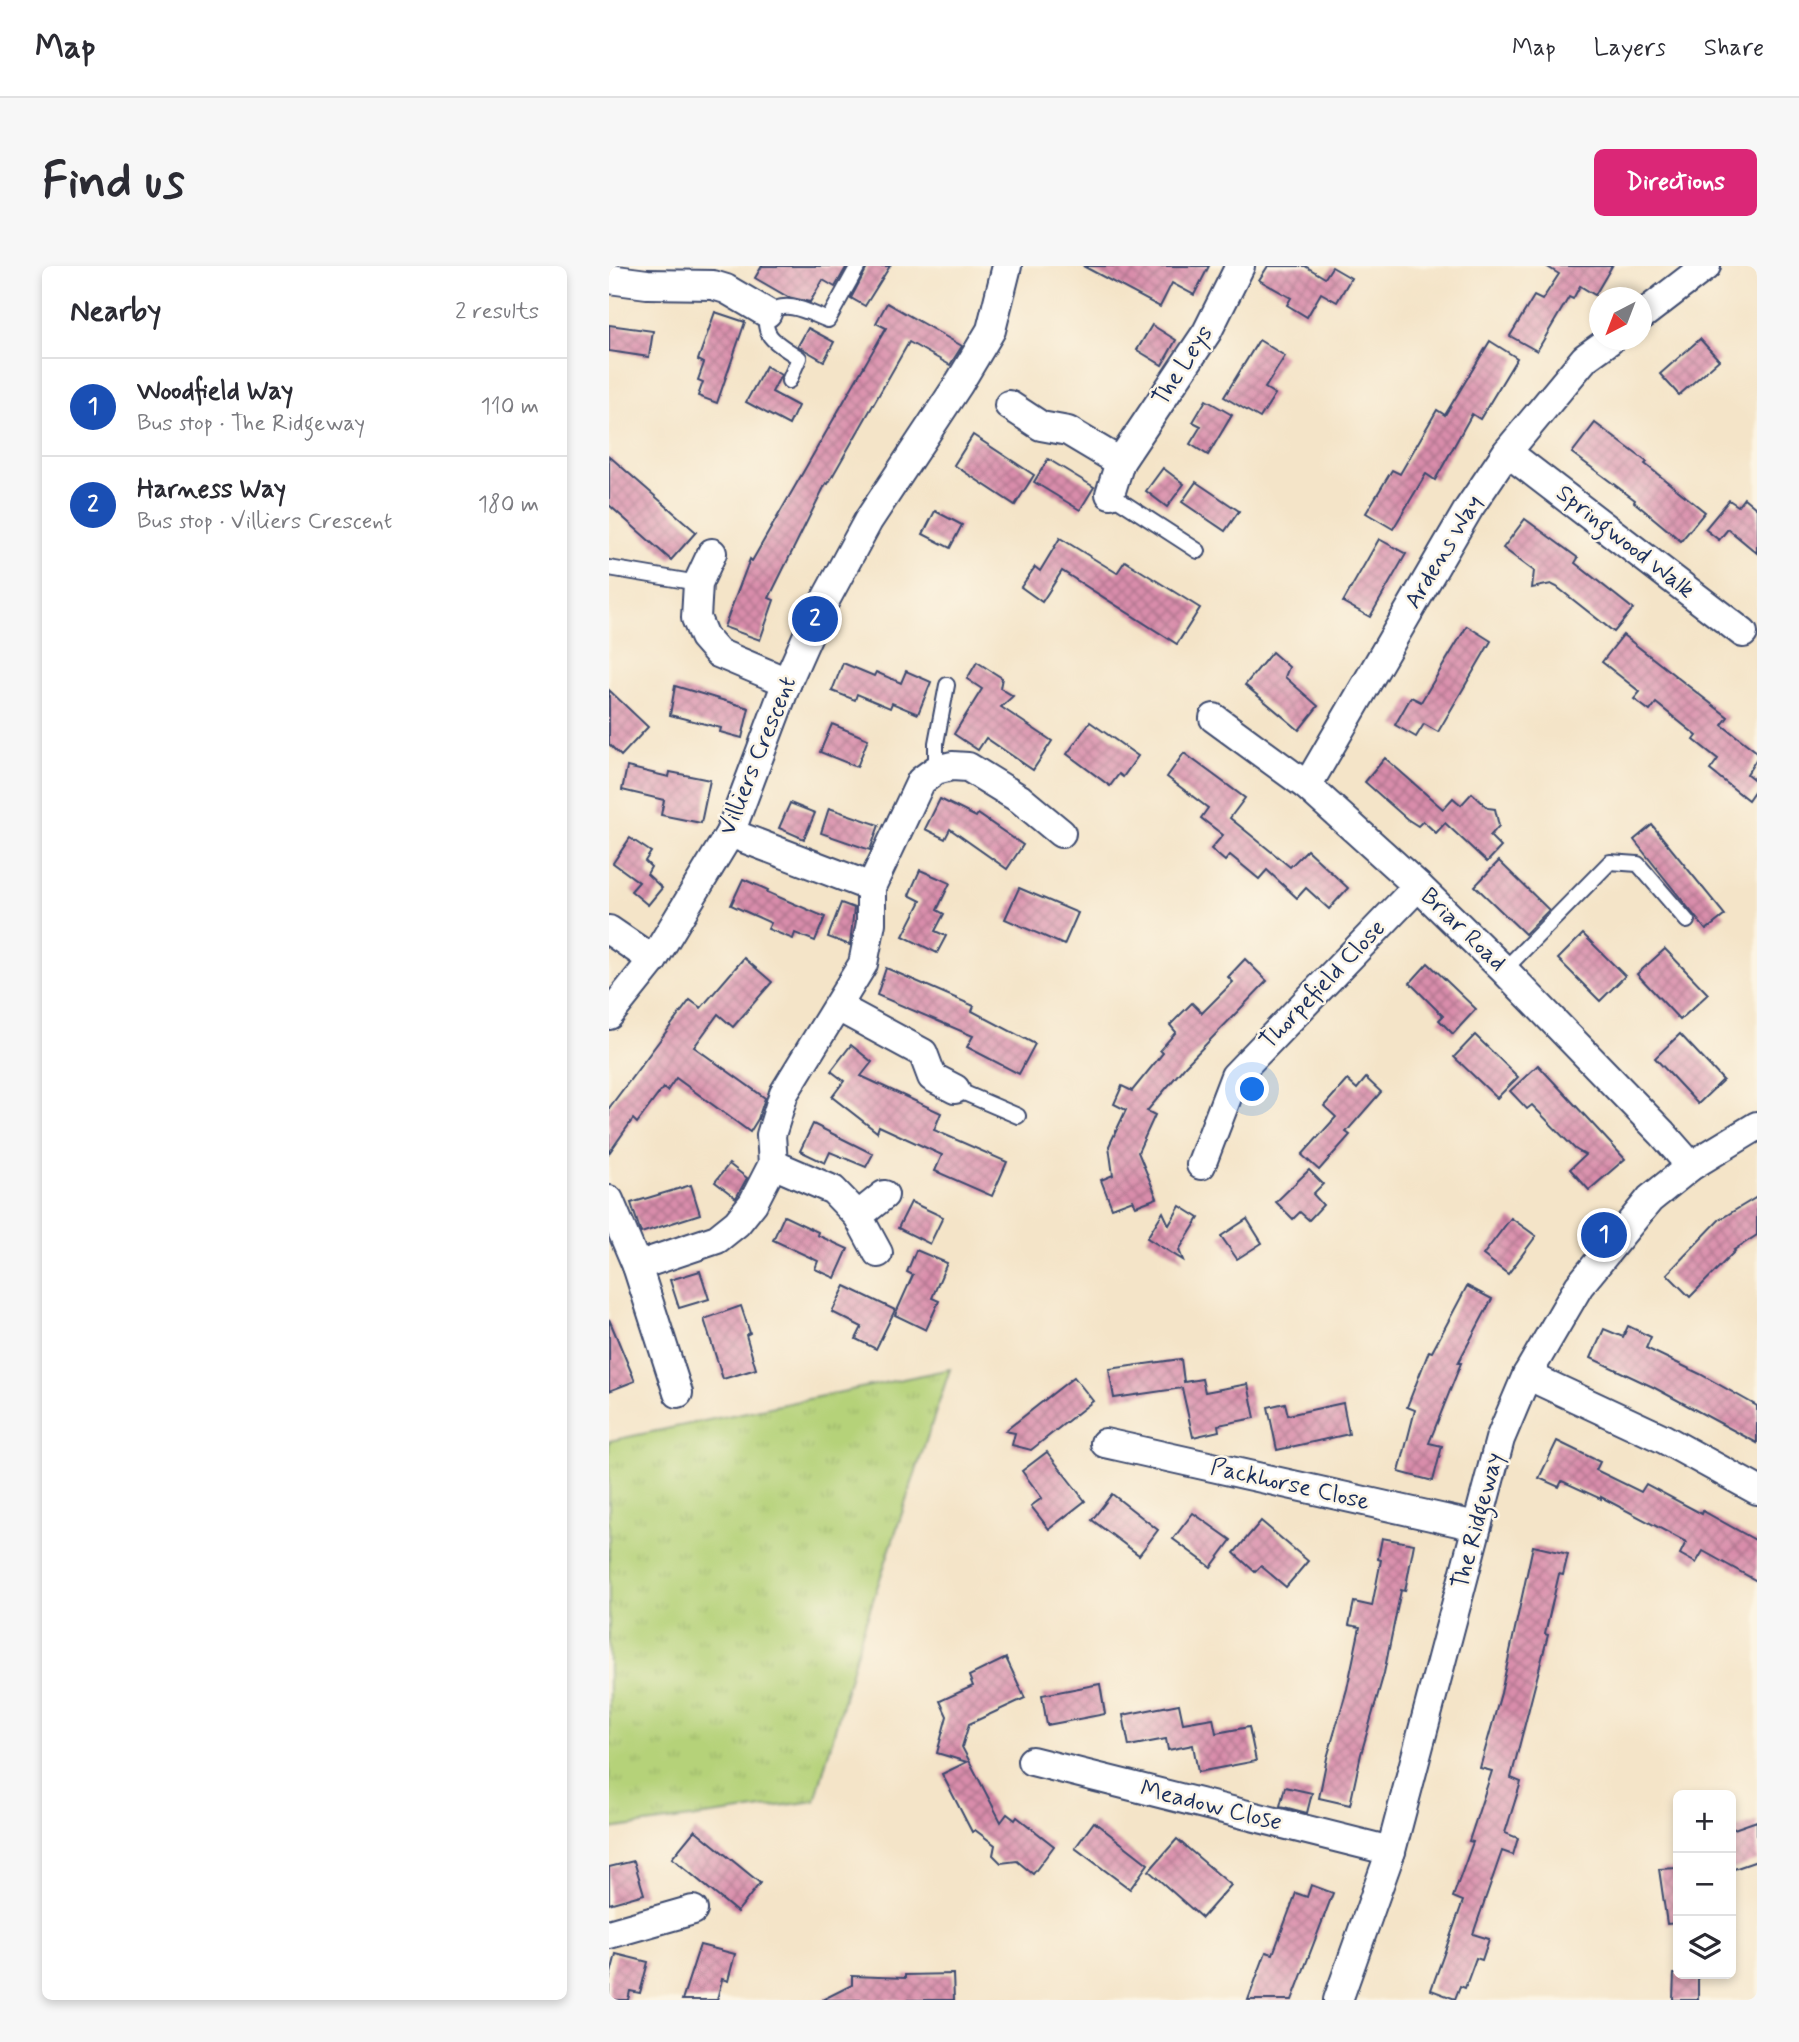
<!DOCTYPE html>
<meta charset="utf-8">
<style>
:root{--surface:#fff;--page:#f7f7f7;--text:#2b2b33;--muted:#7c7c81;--line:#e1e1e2;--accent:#db2777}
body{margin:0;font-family:Mynerve,sans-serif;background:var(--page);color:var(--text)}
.controls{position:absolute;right:21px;bottom:21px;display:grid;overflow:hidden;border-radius:10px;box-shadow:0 4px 10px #0003}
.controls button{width:63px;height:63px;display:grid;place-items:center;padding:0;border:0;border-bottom:2px solid var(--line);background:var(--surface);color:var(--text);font:35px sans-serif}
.compass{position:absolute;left:980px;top:21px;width:63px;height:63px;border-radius:50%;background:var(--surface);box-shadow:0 4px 10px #0003;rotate:222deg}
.you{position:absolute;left:644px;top:824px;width:24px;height:24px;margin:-18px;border:5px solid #fff;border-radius:50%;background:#1a73e8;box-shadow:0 0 0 10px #1a73e833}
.badge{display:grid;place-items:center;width:46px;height:46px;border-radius:50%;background:var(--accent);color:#fff;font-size:23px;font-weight:700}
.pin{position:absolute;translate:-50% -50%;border:4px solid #fff;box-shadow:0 2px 7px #0006}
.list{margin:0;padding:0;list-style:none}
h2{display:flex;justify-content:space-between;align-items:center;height:91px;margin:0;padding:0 28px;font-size:30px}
h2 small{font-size:23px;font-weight:400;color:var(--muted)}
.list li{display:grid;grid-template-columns:46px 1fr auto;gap:21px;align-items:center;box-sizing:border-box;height:98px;padding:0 28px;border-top:2px solid var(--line)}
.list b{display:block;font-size:26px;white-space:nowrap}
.list p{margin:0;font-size:23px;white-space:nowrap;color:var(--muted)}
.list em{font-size:23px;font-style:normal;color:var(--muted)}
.icon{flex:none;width:38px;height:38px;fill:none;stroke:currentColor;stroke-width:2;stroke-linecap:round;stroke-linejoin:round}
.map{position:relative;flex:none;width:1148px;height:1734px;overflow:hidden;border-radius:10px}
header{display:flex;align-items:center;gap:42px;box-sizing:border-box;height:98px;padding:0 35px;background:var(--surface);border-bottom:2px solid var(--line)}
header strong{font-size:33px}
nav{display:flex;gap:38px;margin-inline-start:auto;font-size:24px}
.intro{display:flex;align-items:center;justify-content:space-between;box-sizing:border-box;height:168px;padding:0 42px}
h1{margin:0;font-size:49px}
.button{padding:18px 32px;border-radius:10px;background:var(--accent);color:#fff;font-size:24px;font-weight:700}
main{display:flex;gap:42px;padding:0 42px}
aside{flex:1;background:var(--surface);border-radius:10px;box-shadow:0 4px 10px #0003}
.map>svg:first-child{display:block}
</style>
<header>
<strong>Map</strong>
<nav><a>Map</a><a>Layers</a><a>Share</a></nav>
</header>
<div class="intro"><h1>Find us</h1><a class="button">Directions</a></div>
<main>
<aside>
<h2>Nearby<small>2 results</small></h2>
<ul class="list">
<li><span class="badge" style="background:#1a4fb4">1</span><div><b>Woodfield Way</b><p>Bus stop · The Ridgeway</p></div><em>110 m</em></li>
<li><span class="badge" style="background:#1a4fb4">2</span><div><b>Harness Way</b><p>Bus stop · Villiers Crescent</p></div><em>180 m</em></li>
</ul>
</aside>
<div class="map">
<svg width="1148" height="1734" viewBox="0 0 1148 1734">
<defs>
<pattern id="park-tufts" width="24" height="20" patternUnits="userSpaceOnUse" patternTransform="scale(1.75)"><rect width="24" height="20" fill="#b5d279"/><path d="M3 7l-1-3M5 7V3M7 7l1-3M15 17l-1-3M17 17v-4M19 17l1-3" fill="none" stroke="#9bb56b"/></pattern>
<pattern id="building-cross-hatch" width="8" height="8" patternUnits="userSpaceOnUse" patternTransform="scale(1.75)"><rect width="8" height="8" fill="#d98dab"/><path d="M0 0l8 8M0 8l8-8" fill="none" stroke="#af748e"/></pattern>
</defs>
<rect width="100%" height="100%" fill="#fcf5e5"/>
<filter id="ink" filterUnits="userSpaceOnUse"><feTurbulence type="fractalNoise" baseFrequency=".0143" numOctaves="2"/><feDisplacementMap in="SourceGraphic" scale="14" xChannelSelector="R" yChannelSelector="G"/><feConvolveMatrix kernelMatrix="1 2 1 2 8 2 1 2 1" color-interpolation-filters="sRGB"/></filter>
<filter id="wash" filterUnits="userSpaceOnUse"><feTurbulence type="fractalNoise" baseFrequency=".00686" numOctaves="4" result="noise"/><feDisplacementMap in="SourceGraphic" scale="28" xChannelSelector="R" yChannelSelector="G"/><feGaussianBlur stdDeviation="1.57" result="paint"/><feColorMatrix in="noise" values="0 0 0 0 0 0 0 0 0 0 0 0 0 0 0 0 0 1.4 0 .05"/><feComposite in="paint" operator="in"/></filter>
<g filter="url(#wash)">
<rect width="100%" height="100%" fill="#f4e4c8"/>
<!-- park -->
<polygon fill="url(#park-tufts)" stroke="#68806c" stroke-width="2" points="341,1103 253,1367 206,1535 0,1563 0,1175"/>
<g id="blocks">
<!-- building -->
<g fill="url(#building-cross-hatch)">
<polygon points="153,0 238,0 226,21 214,14 201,36 179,31 146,12"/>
<polygon points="259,0 281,0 256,40 242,32"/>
<polygon points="474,0 600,0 585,29 563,17 551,41"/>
<polygon points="659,0 696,0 716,12 723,1 742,12 728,36 712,27 698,51 678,39 682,32 650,14"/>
<polygon points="937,0 1003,0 986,29 971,20 964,33 960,31 928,85 901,70 925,30 933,34 950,8"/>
<polygon points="278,37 353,80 341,99 300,76 219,218 217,217 160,332 165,334 151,374 115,361 141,293 143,295 277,62 267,57"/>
<polygon points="106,46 136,56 108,137 89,130 94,116 89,114 95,97 89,94"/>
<polygon points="0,59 44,65 40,91 0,85"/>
<polygon points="543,59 567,74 553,99 528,84"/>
<polygon points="199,62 225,76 215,95 189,80"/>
<polygon points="1091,73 1110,94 1070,129 1051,108"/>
<polygon points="650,74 676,90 656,122 666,128 651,152 615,131"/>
<polygon points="881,75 908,92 871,153 863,148 826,214 817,208 784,263 757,247 783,204 791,208 828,144 836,149"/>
<polygon points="157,100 172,109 163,126 189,140 180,159 137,136"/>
<polygon points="597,134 623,149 599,189 581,178 592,160 584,156"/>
<polygon points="986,157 1038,196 1036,198 1096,246 1072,275 1025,236 1026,234 963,187"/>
<polygon points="364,169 425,209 406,239 345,199"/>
<polygon points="0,190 87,266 62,294 0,239"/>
<polygon points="439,193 485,221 471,244 425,216"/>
<polygon points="554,202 575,218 558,241 537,225"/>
<polygon points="587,216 630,245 616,265 573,236"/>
<polygon points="1135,232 1148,243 1148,287 1119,263 1110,274 1096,263 1120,234 1129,240"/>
<polygon points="326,245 353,259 341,282 314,268"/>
<polygon points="916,253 969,292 966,297 1024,343 1005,366 948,321 942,318 923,322 925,305 894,282"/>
<polygon points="451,272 508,307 516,295 591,342 568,378 453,305 433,336 412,321 426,301 431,305"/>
<polygon points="770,273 797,288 761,351 734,336"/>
<polygon points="858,360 882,375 829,466 815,458 807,471 786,459 802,431 812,436"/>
<polygon points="1014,369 1119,451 1113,459 1148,486 1148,492 1138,508 1148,516 1148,521 1139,534 1101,504 1109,493 1085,474 1088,470 1047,437 1041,445 1025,433 1031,426 993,396"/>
<polygon points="663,386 680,401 676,411 709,440 690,464 636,419"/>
<polygon points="368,396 393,412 391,422 404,430 392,441 443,475 424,504 377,472 369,484 345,468 373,423 358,413"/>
<polygon points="234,397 265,410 267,406 292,417 297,405 322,416 309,448 283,437 281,442 248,428 246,434 223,425"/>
<polygon points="66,420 140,442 133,472 111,466 112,462 61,449"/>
<polygon points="0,424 39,461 12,490 0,478"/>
<polygon points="481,456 529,490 514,511 510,508 501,520 458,488"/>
<polygon points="223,458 259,473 248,501 211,486"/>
<polygon points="575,487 636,532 621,552 681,601 698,584 739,622 720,643 697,622 688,632 658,604 650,613 621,589 616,595 602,583 614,569 592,552 599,542 558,511"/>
<polygon points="776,492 834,543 844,532 852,539 863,527 879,542 886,543 890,560 881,570 892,581 878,596 836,557 827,567 814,555 809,560 798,553 756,516"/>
<polygon points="18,501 60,511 61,506 101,514 92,557 52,549 55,534 13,524"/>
<polygon points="331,533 367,551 369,548 414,579 398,603 341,563 336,573 316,563"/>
<polygon points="181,537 206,547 195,573 170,562"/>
<polygon points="220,542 270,559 261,584 212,567"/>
<polygon points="1043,559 1116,649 1097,664 1025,574"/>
<polygon points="21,572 42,586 36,595 42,601 38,608 53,622 39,639 22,625 30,616 4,597"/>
<polygon points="890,595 940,644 916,668 866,620"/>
<polygon points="311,604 341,617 328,644 335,648 326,665 337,670 328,687 294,670 312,635 300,629"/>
<polygon points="134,613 159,624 158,626 216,651 206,675 186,667 184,673 159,663 162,657 122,639"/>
<polygon points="410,622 469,647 455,679 396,653"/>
<polygon points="232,637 245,642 241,679 219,671"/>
<polygon points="974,668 1016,710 991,735 949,693"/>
<polygon points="1056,683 1099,728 1071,754 1028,708"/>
<polygon points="135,692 163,716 124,761 109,748 85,781 156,832 149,853 141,866 67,812 58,825 54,822 28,857 24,853 0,887 0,842 81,734 92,742"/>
<polygon points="636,693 658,715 576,800 538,845 546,849 529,886 548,932 527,940 524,934 503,942 492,914 504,909 500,880 517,844 505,838 513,820 523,825 554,787 551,784 567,766 561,759 583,737 593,747 624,716 619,711"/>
<polygon points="819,697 867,743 844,768 830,754 834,750 801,717"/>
<polygon points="277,702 365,740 363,745 426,778 410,808 358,781 364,770 268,729"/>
<polygon points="1071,768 1114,814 1089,838 1046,792"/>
<polygon points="866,769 909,811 888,832 845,791"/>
<polygon points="242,779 263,796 252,810 332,847 325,864 398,896 383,930 326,905 333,889 270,860 268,866 223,831 235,815 222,805"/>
<polygon points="929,799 1016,893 980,924 961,903 976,889 966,883 923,839 918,843 901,825"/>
<polygon points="757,812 772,826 737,866 741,869 710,904 693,889 727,851 715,840 738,814 748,823"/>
<polygon points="204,858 264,888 257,901 221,886 216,897 191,885"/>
<polygon points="120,898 138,912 127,932 106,916"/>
<polygon points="700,904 714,918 704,928 714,939 700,954 691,946 684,953 667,936"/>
<polygon points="82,919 91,948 32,967 22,937"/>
<polygon points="1148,931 1148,969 1125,984 1126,985 1081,1031 1058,1008 1110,954"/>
<polygon points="302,936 334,951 321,978 289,962"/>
<polygon points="571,940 590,952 570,984 574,994 538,972 554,946 560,959"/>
<polygon points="175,950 209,966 208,969 239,983 226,1012 206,1003 209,995 164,974"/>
<polygon points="902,952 927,970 899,1008 874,989"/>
<polygon points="638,953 653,977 628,993 612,970"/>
<polygon points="307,984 338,997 323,1032 330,1035 317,1064 286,1049 304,1009 298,1006"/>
<polygon points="91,1005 100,1033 70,1042 61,1014"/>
<polygon points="236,1020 286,1044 267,1083 247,1073 253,1061 223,1046"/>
<polygon points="858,1020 883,1033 849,1097 852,1097 820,1177 833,1180 824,1215 790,1206 806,1144 798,1141 820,1085 823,1086"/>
<polygon points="132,1040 141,1067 137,1069 147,1103 114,1113 95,1053"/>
<polygon points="0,1053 26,1115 0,1125"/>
<polygon points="1019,1060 1042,1071 1037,1082 1091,1108 1148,1140 1148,1177 1044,1121 982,1092 995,1063 1014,1071"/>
<polygon points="572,1093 575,1116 593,1113 596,1126 639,1118 646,1152 609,1159 610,1165 584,1171 573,1122 505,1132 500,1103"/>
<polygon points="465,1111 484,1135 422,1184 403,1179 406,1167 396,1165"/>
<polygon points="676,1137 679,1149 734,1137 740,1168 668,1184 659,1141"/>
<polygon points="948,1175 991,1196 987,1204 1032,1226 1037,1218 1093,1248 1094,1245 1148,1275 1148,1315 1094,1285 1087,1297 1071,1288 1077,1276 992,1231 992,1233 953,1215 950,1221 930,1212"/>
<polygon points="438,1186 476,1235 440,1263 422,1240 433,1232 413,1205"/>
<polygon points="503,1228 549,1264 530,1289 483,1254"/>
<polygon points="584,1247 622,1274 602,1301 564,1273"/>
<polygon points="652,1255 699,1295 677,1321 652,1300 646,1306 625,1287"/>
<polygon points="773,1272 805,1278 796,1325 792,1324 775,1407 752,1488 741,1539 710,1532 718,1492 738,1423 751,1361 740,1359 745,1336 763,1340 772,1294 769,1293"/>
<polygon points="924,1280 959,1288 954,1309 950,1308 936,1368 939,1369 902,1512 912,1516 896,1567 909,1572 904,1589 893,1585 864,1668 880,1673 873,1694 867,1692 856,1722 851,1720 846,1733 822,1724 854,1635 844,1631 864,1576 860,1575 883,1505 871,1502 892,1427"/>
<polygon points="397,1392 416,1432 360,1458 353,1481 392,1556 398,1548 406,1554 408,1551 445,1580 424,1608 408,1595 392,1597 384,1589 386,1579 366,1564 363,1566 333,1508 358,1496 328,1487 338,1450 331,1435 364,1420 360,1410"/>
<polygon points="491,1418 496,1448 438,1459 433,1429"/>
<polygon points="570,1438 574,1457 604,1452 607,1467 640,1461 647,1495 589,1506 584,1479 559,1484 557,1473 520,1480 514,1449"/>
<polygon points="676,1521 703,1527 698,1547 671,1540"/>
<polygon points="1148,1555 1148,1595 1122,1604 1122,1564"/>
<polygon points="485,1556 539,1598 521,1623 466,1582"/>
<polygon points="86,1564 151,1617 128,1646 63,1592"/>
<polygon points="568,1573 622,1619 593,1652 540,1605"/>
<polygon points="25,1595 35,1628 0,1638 0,1601"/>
<polygon points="1069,1602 1069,1657 1058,1658 1050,1603"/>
<polygon points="702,1619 724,1627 683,1734 639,1734 657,1686 664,1688 687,1627 698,1631"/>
<polygon points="91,1679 126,1688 119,1715 113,1713 108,1734 73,1734"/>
<polygon points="7,1688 39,1696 31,1727 21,1725 19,1734 0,1734 0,1715"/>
<polygon points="344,1708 345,1734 213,1734 243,1719 243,1710 296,1712 296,1709"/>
<polygon points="1065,1708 1089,1708 1089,1734 1064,1734"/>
</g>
</g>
</g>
<g filter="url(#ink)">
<use href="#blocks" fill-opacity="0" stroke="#3c4a6e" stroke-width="2"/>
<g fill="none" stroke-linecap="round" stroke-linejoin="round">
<defs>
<g id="lane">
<path d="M 180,115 L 190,92 C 171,78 152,73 158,47 C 179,33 198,46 219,54 L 249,0"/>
<polyline points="501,228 589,285"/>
<polyline points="0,302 89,317"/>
<polyline points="327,504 327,477 338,419"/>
<polyline points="895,704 1001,596 1029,598 1078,655"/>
<polyline points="346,823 409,850"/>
</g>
<g id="street">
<polyline points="0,13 38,18 104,19 117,23 158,47"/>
<polyline points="1032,50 1097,0"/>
<polyline points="400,139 432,160 459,165 511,196"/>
<polyline points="898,186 1134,367"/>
<polyline points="501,228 511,196 598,66 631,0"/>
<polyline points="103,287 89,317 87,352 95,371 109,387 178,416"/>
<polyline points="605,452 698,520 809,620 895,704 1053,867 1082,900"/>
<polyline points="698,520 860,242 898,186 976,92 1001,74"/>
<polyline points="121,567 262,621"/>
<polyline points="0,664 44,694"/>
<polyline points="229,741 314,787 323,811 346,823"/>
<polyline points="0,749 44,694 121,567 178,416 206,353 259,255 349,119 382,64 398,0"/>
<polyline points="164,898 224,924 249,950 269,987"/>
<polyline points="592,899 626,810 809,620"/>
<polyline points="0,934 28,1000 69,1127"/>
<polyline points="249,950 275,929"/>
<polyline points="28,1000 108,973 128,957 144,937 164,898 162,869 175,827 254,698 262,657 262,621 312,515 327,504 343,500 359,501 411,533 452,567"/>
<polyline points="918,1109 1055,1173 1148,1224"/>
<polyline points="496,1177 867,1260"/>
<polyline points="423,1495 782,1585"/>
<polyline points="0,1668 84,1644"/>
<polyline points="729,1734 782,1585 891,1173 918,1109 970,1020 1041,933 1082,900 1148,860"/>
</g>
</defs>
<!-- lane casing -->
<use href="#lane" stroke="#3c4a6e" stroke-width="18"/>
<!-- street casing -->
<use href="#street" stroke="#3c4a6e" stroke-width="32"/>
<!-- lane -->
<use href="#lane" stroke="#fff" stroke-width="14"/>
<!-- street -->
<use href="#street" stroke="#fff" stroke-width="28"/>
</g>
</g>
<g text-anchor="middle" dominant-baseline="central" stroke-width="5" stroke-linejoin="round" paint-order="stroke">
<!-- street labels -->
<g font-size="24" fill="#1b2f5e" stroke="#fcf5e5">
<text transform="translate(574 100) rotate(-57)">The Leys</text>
<text transform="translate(1016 276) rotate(38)">Springwood Walk</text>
<text transform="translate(835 286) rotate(-59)">Ardens Way</text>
<text transform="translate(149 490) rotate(-68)">Villiers Crescent</text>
<text transform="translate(854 664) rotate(44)">Briar Road</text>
<text transform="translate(714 719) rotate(-46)">Thorpefield Close</text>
<text transform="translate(681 1219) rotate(13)">Packhorse Close</text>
<text transform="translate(869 1255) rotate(-75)">The Ridgeway</text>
<text transform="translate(602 1540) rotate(14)">Meadow Close</text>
</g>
</g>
</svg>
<div class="controls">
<button>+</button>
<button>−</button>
<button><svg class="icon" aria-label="layers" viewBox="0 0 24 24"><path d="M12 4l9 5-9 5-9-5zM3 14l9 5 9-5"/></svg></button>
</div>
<svg class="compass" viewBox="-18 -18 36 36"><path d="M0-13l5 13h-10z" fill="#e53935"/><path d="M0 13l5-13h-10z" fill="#7c7c81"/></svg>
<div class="you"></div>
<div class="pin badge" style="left:995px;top:969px;background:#1a4fb4">1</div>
<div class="pin badge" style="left:206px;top:353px;background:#1a4fb4">2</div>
</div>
</main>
